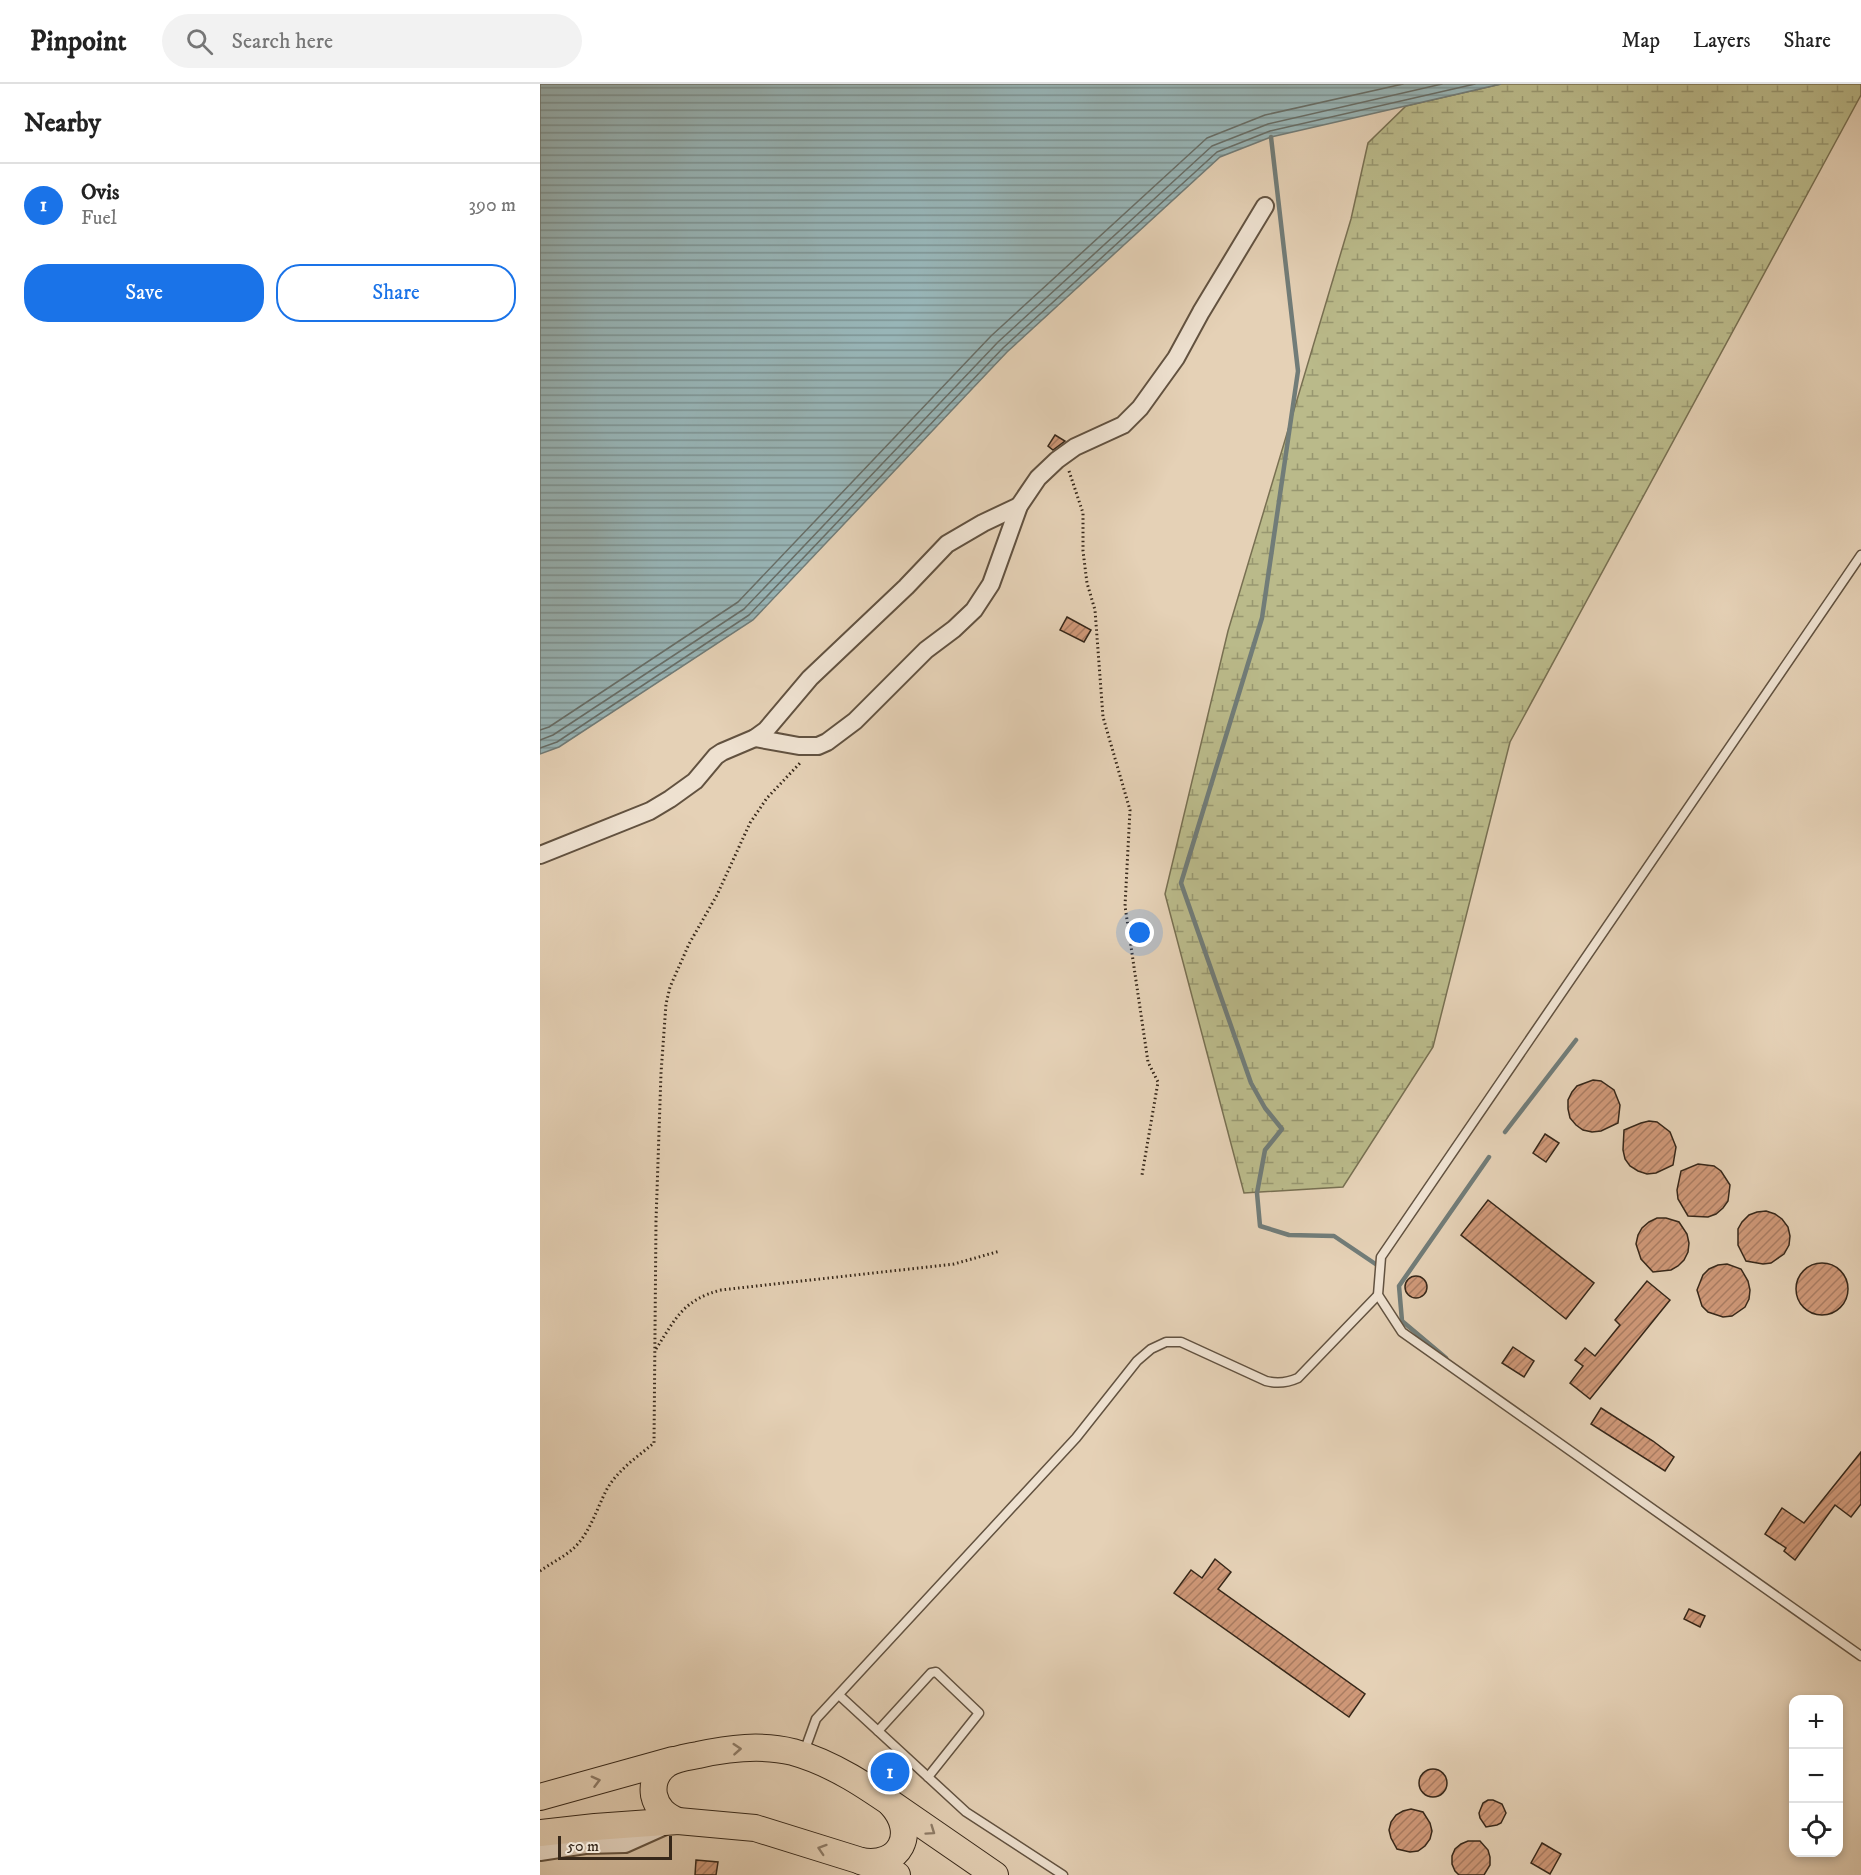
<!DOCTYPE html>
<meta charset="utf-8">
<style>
:root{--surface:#fff;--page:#f2f2f2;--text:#222;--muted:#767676;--line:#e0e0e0;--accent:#1a73e8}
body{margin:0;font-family:"IM FELL DW Pica",serif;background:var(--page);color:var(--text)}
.controls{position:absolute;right:18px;bottom:18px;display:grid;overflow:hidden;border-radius:12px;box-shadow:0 3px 9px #0003}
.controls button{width:54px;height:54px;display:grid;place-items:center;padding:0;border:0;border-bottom:2px solid var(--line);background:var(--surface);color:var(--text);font:30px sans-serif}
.scale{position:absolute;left:18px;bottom:15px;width:114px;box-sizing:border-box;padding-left:6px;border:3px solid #362719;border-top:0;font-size:16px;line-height:21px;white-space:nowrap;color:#362719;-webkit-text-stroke:4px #eee1d0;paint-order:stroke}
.you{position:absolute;left:600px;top:849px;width:21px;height:21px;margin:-15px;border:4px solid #fff;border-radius:50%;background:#1a73e8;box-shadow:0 0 0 9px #1a73e833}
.badge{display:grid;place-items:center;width:39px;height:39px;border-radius:50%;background:var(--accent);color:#fff;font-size:20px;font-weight:700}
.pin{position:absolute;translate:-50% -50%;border:3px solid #fff;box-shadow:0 2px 6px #0006}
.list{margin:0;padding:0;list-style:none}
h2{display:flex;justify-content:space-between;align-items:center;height:78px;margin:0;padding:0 24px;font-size:26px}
h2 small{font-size:20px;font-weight:400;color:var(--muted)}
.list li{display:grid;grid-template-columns:39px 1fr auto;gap:18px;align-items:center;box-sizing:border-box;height:84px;padding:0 24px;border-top:2px solid var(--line)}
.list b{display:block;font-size:22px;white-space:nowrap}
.list p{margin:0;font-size:20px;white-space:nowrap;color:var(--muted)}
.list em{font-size:20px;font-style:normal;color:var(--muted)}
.actions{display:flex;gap:12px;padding:18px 24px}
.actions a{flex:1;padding:14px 0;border:2px solid var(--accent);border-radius:24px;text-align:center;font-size:21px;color:var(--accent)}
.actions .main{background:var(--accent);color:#fff}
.icon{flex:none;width:33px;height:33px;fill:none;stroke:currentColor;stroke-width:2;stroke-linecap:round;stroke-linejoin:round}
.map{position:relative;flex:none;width:1321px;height:1791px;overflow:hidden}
header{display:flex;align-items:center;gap:36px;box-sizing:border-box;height:84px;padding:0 30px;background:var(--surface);border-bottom:2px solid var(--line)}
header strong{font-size:28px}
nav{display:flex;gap:33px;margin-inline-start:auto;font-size:21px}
.search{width:420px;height:54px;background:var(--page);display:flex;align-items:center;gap:15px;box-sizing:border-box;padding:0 21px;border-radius:33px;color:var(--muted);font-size:22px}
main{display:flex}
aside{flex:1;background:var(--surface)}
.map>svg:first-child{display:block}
</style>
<header>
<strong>Pinpoint</strong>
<div class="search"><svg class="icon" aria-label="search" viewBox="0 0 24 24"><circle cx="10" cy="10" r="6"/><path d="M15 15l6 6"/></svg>Search here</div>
<nav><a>Map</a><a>Layers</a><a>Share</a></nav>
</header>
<main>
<aside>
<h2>Nearby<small></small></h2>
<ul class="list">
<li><span class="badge">1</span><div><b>Ovis</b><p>Fuel</p></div><em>390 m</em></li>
</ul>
<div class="actions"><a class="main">Save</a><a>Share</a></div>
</aside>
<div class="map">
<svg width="1321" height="1791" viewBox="0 0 1321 1791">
<defs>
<pattern id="wetland-marsh" width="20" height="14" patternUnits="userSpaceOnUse" patternTransform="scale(1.5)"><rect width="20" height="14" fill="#baba8a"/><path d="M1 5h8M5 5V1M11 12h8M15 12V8" fill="none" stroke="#989770"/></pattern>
<pattern id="water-rules" width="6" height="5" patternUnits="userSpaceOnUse" patternTransform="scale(1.5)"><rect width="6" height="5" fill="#98b5b7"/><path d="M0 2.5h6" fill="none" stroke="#7d9394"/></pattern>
<pattern id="building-hatch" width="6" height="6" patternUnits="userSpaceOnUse" patternTransform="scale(1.5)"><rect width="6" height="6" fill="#cf9878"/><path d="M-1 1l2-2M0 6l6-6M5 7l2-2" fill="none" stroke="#a97c62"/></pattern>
</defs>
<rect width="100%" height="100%" fill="#e5d1b6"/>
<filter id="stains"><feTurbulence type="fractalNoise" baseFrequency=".00333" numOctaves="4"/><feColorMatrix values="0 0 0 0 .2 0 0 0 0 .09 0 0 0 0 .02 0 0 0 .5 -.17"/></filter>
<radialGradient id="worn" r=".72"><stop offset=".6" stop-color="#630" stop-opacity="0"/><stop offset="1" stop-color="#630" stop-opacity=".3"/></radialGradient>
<!-- wetland -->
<polygon fill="url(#wetland-marsh)" stroke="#787052" stroke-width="1.5" points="961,0 1321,0 1321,11 970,658 893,963 803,1103 704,1109 625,810 688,547 811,135 828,59 866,22"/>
<!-- water -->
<polygon fill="url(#water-rules)" stroke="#717c78" stroke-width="1.5" points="0,0 961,0 731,53 680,73 467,268 213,536 19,663 0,670"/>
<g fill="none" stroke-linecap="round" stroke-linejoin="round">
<!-- shore -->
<g stroke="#676e68" stroke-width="1.5">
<polyline points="0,646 9,643 198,518 451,252 667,54 725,31 863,0"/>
<polyline points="0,656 13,651 204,525 458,258 672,62 728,40 902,0"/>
<polyline points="0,664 17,658 209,531 463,264 677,68 730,47 935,0"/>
</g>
<!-- stream -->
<g stroke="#717c78" stroke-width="4.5">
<polyline points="731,53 758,287 722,534 641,799 711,999 725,1024 742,1045 725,1066 717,1109 720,1142 749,1151 794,1152 837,1181"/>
<polyline points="965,1048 1036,956"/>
<polyline points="906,1274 862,1237 859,1202 949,1073"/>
</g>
</g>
<!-- building -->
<g fill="url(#building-hatch)" stroke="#362719" stroke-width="1.5">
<polygon points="515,351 525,357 513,366 508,362"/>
<polygon points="527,533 551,546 544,558 520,546"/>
<polygon points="1053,996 1061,997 1074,1006 1080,1021 1078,1039 1061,1047 1052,1048 1043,1046 1036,1041 1030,1034 1028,1025 1028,1016 1032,1008 1037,1002"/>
<polygon points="1109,1037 1117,1038 1130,1048 1136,1063 1133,1081 1116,1089 1107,1090 1098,1087 1090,1082 1085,1075 1083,1066 1084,1046 1101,1039"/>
<polygon points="1005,1050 1019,1059 1006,1078 993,1069"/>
<polygon points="1158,1080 1174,1082 1181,1087 1190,1101 1188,1117 1183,1124 1176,1130 1168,1133 1148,1132 1138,1115 1137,1106 1141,1087"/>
<polygon points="948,1116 1054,1199 1026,1235 921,1151"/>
<polygon points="1226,1127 1235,1130 1242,1135 1248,1143 1250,1152 1249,1161 1244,1170 1231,1179 1223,1180 1206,1177 1198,1161 1198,1145 1202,1138 1209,1131 1217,1128"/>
<polygon points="1117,1134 1126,1134 1139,1138 1147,1150 1149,1159 1148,1168 1144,1176 1138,1182 1131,1186 1113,1188 1101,1175 1096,1160 1098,1151 1102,1144 1109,1138"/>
<circle cx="1282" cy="1205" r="26"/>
<polygon points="1187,1180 1201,1185 1208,1197 1210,1206 1209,1215 1205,1223 1192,1232 1183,1233 1168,1228 1162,1222 1157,1206 1163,1191 1169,1185 1178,1181"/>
<circle cx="876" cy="1203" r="11"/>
<polygon points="1107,1197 1130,1216 1050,1315 1030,1299 1043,1282 1035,1276 1045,1264 1055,1272 1080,1241 1075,1236"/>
<polygon points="973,1263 994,1277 984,1293 962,1279"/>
<polygon points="1061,1324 1113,1357 1134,1373 1125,1387 1051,1340"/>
<polygon points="1321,1368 1321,1420 1311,1433 1295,1421 1255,1476 1244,1467 1246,1464 1225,1450 1242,1424 1264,1439"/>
<polygon points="675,1475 691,1488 678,1505 825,1610 809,1633 634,1509 651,1486 662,1494"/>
<polygon points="1149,1525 1165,1532 1160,1543 1144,1535"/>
<circle cx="893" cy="1699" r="14"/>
<polygon points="948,1716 953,1716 962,1720 966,1729 961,1739 957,1741 946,1743 940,1734 939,1729 943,1719"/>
<polygon points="871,1725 883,1728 890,1739 892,1747 890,1755 885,1762 878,1767 870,1768 857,1765 851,1754 849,1746 851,1738 856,1731 863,1727"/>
<polygon points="928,1757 940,1757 948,1766 950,1773 950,1781 944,1791 919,1791 915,1787 912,1780 912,1772 915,1765 921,1760"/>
<polygon points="1002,1759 1021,1770 1010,1790 991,1779"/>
<polygon points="156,1776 178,1778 176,1791 155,1791"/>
</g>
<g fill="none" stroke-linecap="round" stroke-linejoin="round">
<defs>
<g id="service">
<polyline points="1321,471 841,1173 838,1211 862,1248 1321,1572"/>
<polyline points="299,1611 426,1728 523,1791"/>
<polyline points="338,1647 391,1589 396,1588 439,1629 388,1693"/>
<path d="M 264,1668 L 276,1635 L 536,1354 L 597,1277 L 611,1265 L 626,1258 L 641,1258 L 726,1297 C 738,1300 747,1299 758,1294 L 838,1211"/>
</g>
<g id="minor">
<polyline points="215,654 259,662 278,662 287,658 315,637 386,566 414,545 434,526 451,500 479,422 498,394 517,376 535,363 583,341 600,324 636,274 661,228 725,122"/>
<polyline points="0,771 110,727 130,715 155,697 176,672 182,668 215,654 226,646 270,594 366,503 407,460 443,439 479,422"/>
<polyline points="0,1768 45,1761 85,1760 123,1743"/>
</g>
<g id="primary">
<polyline points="0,1713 133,1676"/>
<polyline points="0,1749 55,1743 138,1737"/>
<path d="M 321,1777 C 360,1784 378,1749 351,1720"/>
<path d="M 357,1791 L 318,1776 L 215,1744 L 138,1737 C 126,1732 117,1725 114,1711 C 112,1699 117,1687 127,1680 C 136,1674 148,1673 158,1671 C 189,1664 221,1660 253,1668 C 296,1680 332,1706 368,1731 C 397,1751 426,1771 455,1791"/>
</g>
</defs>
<!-- service casing -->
<use href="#service" stroke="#625240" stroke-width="11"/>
<!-- minor casing -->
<use href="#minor" stroke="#625240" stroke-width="20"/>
<!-- primary casing -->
<use href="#primary" stroke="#362719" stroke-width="28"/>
<!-- path -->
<g stroke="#362719" stroke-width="3" stroke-dasharray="1.5 3" stroke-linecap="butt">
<polyline points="529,387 543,429 543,467 547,499 555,526 563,633 590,726 585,822 608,978 618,998 602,1091"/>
<path d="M 116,1265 C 136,1234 143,1216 181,1206 L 414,1180 L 460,1167"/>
<path d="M 0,1487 C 14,1477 31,1470 41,1456 C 53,1440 58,1422 67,1405 C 78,1386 97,1373 114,1359 L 116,1137 L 121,989 L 126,920 L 130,903 L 149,860 L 177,811 L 210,739 L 227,714 L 261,678"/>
</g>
<!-- service -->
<use href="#service" stroke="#eee1d0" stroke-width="8"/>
<!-- minor -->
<use href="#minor" stroke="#eee1d0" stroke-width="16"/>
<!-- primary -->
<use href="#primary" stroke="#e5d1b6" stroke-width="26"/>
</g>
<!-- one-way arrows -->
<defs><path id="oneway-chevron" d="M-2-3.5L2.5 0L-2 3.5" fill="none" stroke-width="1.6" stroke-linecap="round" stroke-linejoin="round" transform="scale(1.5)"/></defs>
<g stroke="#8e7c68">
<use href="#oneway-chevron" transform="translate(197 1665) rotate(-4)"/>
<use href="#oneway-chevron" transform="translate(56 1697) rotate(-15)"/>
<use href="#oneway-chevron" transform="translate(391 1747) rotate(35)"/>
<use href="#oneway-chevron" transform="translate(282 1765) rotate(-162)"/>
</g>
<rect width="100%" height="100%" filter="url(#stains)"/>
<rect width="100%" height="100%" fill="url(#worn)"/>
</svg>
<div class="controls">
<button>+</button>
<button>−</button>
<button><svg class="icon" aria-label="locate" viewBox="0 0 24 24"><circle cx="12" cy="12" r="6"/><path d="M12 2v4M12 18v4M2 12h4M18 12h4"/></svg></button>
</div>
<div class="scale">50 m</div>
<div class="you"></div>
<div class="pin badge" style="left:350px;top:1688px">1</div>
</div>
</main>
